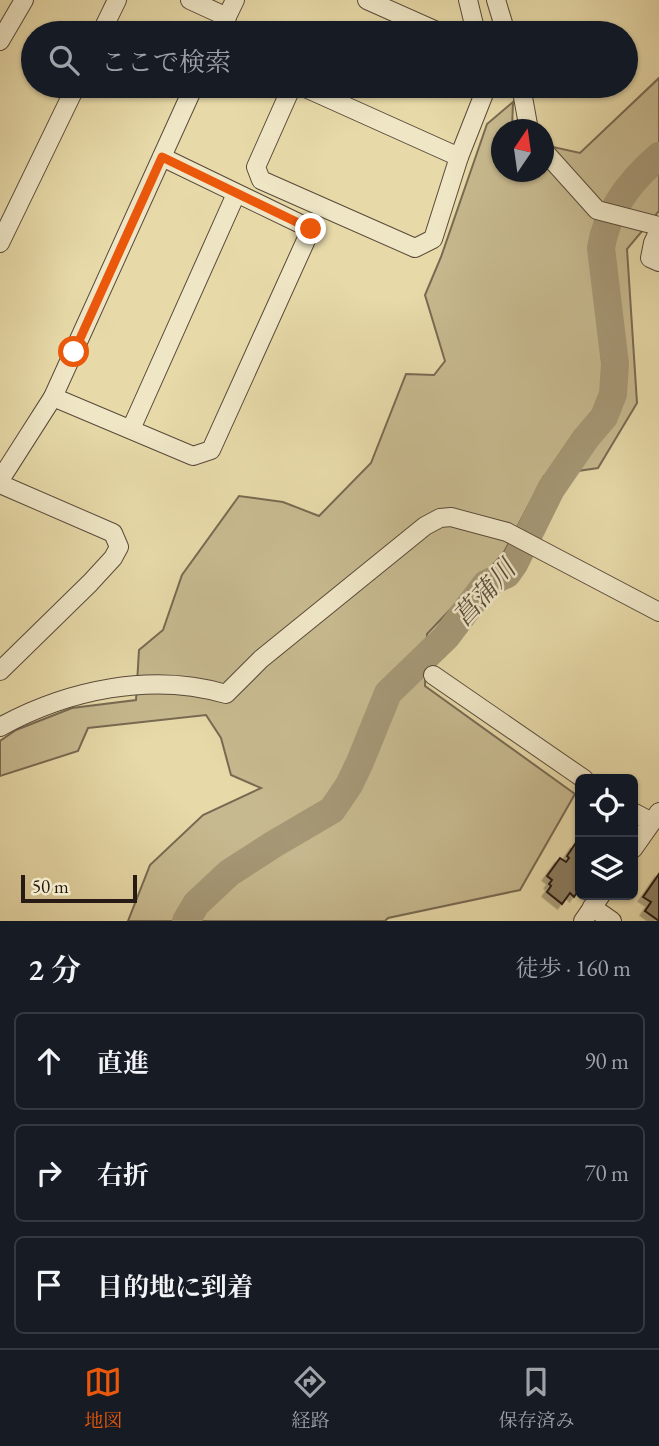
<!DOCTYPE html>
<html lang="ja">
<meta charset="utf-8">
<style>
:root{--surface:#171b24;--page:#242831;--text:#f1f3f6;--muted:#9ea1a6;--line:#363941;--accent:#ea580c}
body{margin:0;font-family:"EB Garamond","Noto Serif JP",serif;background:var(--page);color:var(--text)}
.controls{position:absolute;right:21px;bottom:21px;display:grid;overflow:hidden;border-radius:10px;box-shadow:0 2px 5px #0004}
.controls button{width:63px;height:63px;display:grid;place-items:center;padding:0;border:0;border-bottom:2px solid var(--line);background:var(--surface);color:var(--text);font:35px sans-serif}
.compass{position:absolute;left:491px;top:119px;width:63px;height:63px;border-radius:50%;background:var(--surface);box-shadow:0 2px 5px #0004;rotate:13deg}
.scale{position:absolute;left:21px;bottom:18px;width:116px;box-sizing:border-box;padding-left:7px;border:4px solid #281a14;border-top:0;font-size:19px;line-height:24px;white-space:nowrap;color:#281a14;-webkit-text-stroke:5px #efe6c6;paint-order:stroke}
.stop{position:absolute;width:21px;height:21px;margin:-16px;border:5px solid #ea580c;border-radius:50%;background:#fff}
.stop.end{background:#ea580c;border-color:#fff;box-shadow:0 2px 7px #0008}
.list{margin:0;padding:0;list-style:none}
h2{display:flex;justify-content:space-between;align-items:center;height:91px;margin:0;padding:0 28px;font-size:30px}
h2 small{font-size:23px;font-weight:400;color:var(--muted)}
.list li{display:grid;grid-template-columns:46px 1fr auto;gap:21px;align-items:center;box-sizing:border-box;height:98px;margin:0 14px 14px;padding:0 14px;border:2px solid var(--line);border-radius:10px}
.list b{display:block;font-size:26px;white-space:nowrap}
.list em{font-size:23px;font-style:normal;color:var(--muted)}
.icon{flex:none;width:38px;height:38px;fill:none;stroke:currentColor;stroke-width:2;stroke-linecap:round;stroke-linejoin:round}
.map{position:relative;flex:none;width:659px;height:921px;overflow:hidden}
.search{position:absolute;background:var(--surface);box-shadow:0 2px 5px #0004;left:21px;right:21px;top:21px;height:77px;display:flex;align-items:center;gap:18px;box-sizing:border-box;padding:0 24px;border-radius:38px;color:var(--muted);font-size:26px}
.sheet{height:427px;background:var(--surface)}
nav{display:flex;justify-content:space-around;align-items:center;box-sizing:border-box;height:98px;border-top:2px solid var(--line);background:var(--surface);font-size:19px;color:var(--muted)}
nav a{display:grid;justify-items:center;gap:4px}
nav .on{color:var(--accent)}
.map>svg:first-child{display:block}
</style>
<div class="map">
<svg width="659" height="921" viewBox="0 0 659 921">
<defs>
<filter id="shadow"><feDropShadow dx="-4.5" dy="4.5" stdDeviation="0" flood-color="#0004"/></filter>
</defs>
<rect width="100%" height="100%" fill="#e7d9a8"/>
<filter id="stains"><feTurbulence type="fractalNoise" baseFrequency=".00286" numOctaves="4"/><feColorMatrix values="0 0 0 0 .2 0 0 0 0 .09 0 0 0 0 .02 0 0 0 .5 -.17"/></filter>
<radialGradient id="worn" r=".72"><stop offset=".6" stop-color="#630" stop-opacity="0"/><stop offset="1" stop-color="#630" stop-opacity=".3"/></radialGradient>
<!-- green -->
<polygon fill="#c7b98f" stroke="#786a52" stroke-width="2" points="659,78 659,211 627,249 637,403 598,468 544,476 503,554 427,634 425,686 575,794 520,890 388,918 385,921 128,921 150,865 203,815 261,788 231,775 221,738 206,715 88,728 78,751 0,776 0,741 16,730 72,708 136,700 139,650 163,630 182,575 239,496 283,502 319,516 371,463 406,374 434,375 445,361 425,295 441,257 487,124 513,102 512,129 502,130 502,172 544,172 544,145 580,153"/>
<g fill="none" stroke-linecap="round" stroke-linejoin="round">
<!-- river -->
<path stroke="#a69876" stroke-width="28" d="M 186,921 L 196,904 L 229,873 L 274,844 L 332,810 L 349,785 L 360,762 L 388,693 L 446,637 L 486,584 L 507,574 L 514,564 L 551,489 L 586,438 L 604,417 L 613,394 L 615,364 L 601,248 C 607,210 630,181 659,156"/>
</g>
<!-- building -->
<g fill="#8b7d61" stroke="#281a14" stroke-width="2" filter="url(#shadow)">
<polygon points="580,843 580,888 574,897 570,893 562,904 547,892 551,886 549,884 552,880 547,876 560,858 566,862 569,858 567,856 575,844 578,847"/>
<polygon points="659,874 659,921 645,911 651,902 643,897"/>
</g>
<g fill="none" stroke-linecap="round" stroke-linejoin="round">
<defs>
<g id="minor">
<polyline points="190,0 227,17"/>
<polyline points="367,0 441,33"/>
<polyline points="468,0 476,33"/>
<polyline points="496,0 506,33"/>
<polyline points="101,33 117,0"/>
<polyline points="219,33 235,0"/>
<polyline points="0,41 24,0"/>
<polyline points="292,86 256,167 261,180 415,248 433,239 459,157 487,86"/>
<polyline points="301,86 459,157"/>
<polyline points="521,86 529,130"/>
<polyline points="544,151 597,210 659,226"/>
<polyline points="659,230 653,243 650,258 659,262"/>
<polyline points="0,243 76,86"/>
<polyline points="53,397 193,456 211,450 311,229 162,157"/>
<polyline points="131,429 236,194"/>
<polyline points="0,480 53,397 194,86"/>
<polyline points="0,484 113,533 119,547 113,558 90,583 0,671"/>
<polyline points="433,675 584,779"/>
<path d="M 0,727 C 67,690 151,672 226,694 L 261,659 L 425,526 L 440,518 L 451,517 L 507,532 L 659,612"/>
<polyline points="633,812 652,822"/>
<polyline points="633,849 659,812"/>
<polyline points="592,907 612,921"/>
<polyline points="583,921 601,895"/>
</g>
</defs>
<!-- minor casing -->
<use href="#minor" stroke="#584a39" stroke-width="20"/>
<!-- minor -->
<use href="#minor" stroke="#efe6c6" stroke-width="18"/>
</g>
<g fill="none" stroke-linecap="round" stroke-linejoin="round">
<!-- route -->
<polyline stroke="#ea580c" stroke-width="9" points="74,352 162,157 311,229"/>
</g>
<g text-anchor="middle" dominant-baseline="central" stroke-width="5" stroke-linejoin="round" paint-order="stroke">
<!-- water labels -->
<g font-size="26" font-style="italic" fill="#5a4c3b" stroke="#efe6c6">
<text transform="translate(484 593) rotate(-48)">菖蒲川</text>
</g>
</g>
<rect width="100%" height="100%" filter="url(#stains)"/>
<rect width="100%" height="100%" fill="url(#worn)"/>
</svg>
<div class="controls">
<button><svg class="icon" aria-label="locate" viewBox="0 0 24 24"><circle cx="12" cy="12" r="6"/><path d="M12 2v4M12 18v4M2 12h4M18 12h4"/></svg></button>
<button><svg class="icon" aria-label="layers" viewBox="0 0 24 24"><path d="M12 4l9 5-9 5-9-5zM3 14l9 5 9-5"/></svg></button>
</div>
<svg class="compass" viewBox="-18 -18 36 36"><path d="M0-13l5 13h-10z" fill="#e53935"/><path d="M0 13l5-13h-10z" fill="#9ea1a6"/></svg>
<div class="scale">50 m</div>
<div class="stop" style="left:74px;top:352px"></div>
<div class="stop end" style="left:311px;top:229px"></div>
<div class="search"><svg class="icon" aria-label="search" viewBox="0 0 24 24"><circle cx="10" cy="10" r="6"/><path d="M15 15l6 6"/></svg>ここで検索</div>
</div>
<section class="sheet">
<h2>2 分<small>徒歩 · 160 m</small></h2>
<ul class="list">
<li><svg class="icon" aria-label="ahead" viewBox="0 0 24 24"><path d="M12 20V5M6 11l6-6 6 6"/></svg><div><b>直進</b></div><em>90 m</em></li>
<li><svg class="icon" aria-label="right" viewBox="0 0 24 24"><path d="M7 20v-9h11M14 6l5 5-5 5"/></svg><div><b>右折</b></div><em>70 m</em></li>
<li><svg class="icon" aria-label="arrive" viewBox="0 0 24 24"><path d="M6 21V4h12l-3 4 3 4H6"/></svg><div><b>目的地に到着</b></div></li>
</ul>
</section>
<nav>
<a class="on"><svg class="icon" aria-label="map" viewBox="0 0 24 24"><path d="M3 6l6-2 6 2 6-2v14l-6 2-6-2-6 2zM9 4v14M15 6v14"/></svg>地図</a>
<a><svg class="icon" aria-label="directions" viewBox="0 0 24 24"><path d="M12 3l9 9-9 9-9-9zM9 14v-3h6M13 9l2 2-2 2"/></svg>経路</a>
<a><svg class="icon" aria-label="saved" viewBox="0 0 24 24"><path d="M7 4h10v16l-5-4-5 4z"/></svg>保存済み</a>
</nav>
